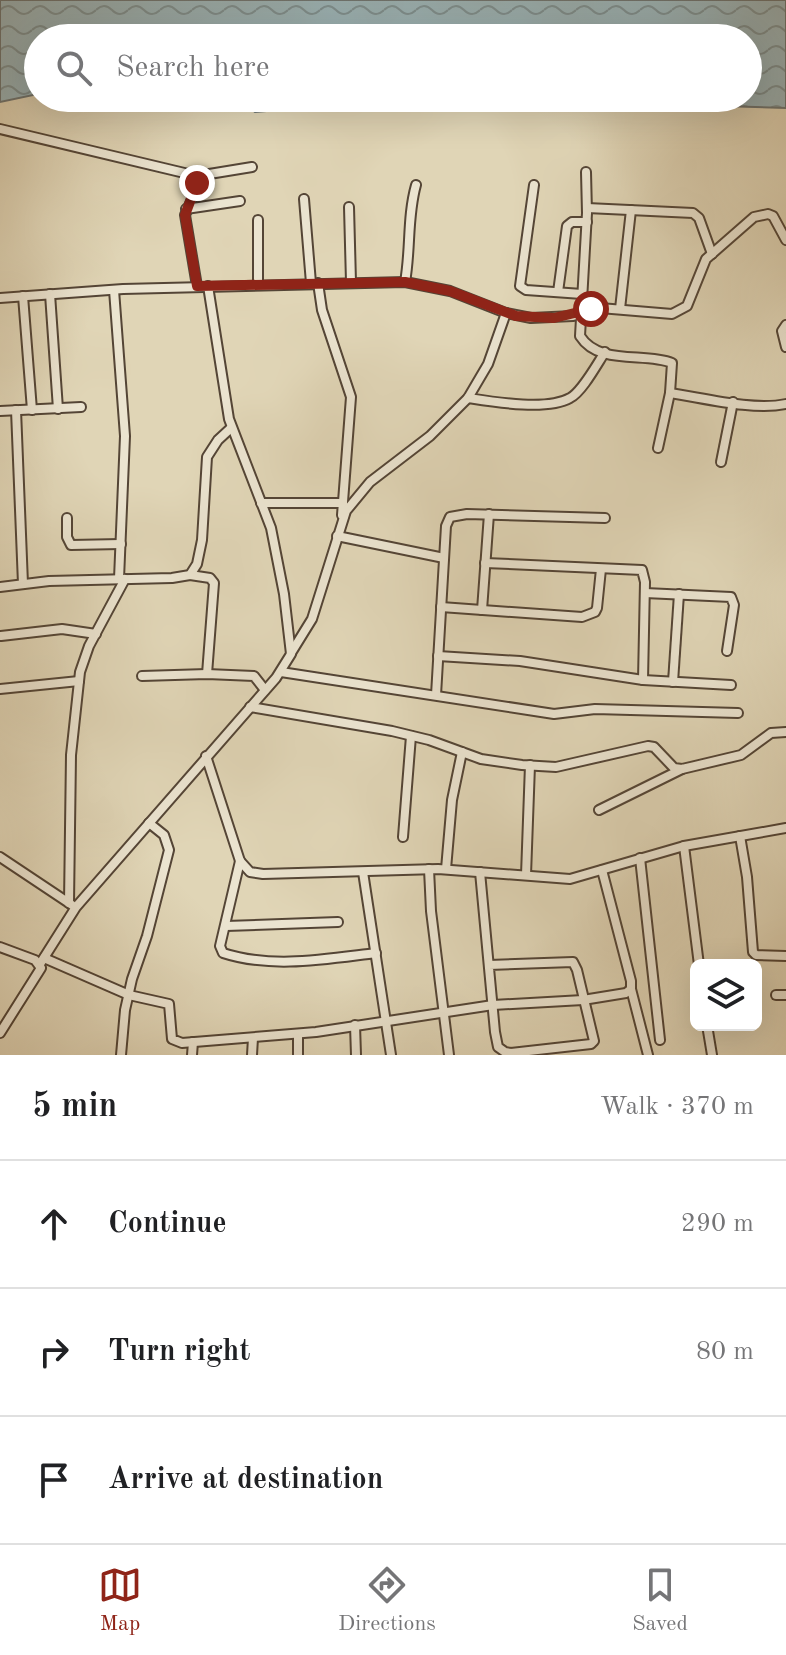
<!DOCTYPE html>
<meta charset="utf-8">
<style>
:root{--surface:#fff;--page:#f2f2f2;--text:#202124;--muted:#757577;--line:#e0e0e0;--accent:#8f2418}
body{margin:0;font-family:"Old Standard TT",serif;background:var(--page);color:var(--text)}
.controls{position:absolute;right:24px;bottom:24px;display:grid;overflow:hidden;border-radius:12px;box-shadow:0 8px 32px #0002}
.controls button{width:72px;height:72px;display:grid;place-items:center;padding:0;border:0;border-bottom:2px solid var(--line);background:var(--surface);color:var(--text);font:40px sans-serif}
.stop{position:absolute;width:24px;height:24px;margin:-18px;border:6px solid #8f2418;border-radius:50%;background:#fff}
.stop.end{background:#8f2418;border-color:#fff;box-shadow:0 2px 8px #0008}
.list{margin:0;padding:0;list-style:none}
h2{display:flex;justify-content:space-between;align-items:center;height:104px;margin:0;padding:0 32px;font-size:34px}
h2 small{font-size:26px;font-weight:400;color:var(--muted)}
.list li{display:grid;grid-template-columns:52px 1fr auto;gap:24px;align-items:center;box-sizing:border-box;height:128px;padding:0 32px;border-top:2px solid var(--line)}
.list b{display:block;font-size:30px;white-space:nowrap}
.list em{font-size:26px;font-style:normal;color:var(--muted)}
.icon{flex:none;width:44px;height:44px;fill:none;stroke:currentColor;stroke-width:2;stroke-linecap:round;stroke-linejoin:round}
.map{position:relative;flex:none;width:786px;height:1055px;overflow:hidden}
.search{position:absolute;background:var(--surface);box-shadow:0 8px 32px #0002;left:24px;right:24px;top:24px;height:88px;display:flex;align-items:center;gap:20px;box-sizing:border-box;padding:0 28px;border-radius:44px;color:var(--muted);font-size:30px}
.sheet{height:488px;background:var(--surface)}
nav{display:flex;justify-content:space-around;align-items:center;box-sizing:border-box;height:112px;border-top:2px solid var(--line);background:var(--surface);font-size:22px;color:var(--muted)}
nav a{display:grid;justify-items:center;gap:4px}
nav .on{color:var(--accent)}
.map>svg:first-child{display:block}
</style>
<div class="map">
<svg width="786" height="1055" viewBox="0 0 786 1055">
<defs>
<pattern id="water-waves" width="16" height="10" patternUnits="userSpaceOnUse" patternTransform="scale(2)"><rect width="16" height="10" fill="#9ab5ba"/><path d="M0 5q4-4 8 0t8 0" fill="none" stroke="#7d9295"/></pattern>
</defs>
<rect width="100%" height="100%" fill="#e0d5b6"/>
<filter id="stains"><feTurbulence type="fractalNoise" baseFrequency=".0025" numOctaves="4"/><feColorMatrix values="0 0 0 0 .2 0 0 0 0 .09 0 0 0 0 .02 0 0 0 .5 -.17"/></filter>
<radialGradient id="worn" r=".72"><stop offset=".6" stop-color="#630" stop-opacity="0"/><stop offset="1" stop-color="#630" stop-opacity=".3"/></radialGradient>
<!-- water -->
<g fill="url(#water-waves)" stroke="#6c7574" stroke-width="2">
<polygon points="0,0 786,0 786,108 436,98 748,98 748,38 38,38 38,94 0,102"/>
<polygon points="235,98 424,98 255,112"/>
</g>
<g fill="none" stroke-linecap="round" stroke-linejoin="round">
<!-- shore -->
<polyline stroke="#606562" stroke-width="2" points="249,98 258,104 327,98"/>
<defs>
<g id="minor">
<polyline points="0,129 197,176 252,167"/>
<path d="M 586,172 L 587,213 L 580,336 C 599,366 645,352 672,363 L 670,393 L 658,448"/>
<polyline points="534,185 520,286 526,290 582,294"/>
<polyline points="304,199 311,283"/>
<polyline points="349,207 351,282"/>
<polyline points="587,208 693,213 699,218 712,254"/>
<polyline points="186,209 240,201"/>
<polyline points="258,220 258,284"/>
<path d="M 405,282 C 411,249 407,217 416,185"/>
<polyline points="318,283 322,310 351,397 342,515"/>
<polyline points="197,286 185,215 196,190 197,176"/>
<polyline points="114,290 125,436 119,579"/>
<polyline points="558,292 567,226 572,222 587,222"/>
<polyline points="50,294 58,409"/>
<polyline points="23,296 32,410"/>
<polyline points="0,298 123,289 405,282 450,291 506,313 531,318 573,316 600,308 672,314 687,306 706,259 754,217 768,214 773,216 786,240"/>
<polyline points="620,309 631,210"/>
<polyline points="786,325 782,331 786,347"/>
<path d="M 670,393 C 704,398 753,411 786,404"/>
<path d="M 468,398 C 494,402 547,411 570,398 C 582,392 597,364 605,352"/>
<polyline points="16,410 23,584"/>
<polyline points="0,411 81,407"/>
<polyline points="721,462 733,402"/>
<polyline points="261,503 343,503"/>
<polyline points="67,518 67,537 71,545 121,544"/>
<polyline points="337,536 444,558"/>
<polyline points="485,563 642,570 645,582 643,680"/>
<polyline points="190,575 210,578 214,583 207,674"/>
<polyline points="0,587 49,581 172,578 190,575 197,564 202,540 207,457 218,440 231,428"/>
<polyline points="645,593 731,597 734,605 727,651"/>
<polyline points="441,607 582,617 595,612 597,608 601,569"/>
<polyline points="482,610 489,514"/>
<polyline points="1,636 62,629 96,634"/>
<polyline points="291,653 312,619 346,511 370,482 430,436 468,398 488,364 506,313"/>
<polyline points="438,656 520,661 643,680 731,685"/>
<polyline points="281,672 554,714 595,709 738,713"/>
<polyline points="142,676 207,674 254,676 265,690"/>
<polyline points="673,682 679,594"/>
<polyline points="0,689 79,681"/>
<polyline points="436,695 446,526 450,517 467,514 605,518"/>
<polyline points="250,707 392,731 429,740 481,759 522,765 556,767 648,746 654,747 674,768 682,769 741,755 771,733 786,732"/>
<polyline points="206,756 240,861 250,872 263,874 438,869 570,879 684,846 786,828"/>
<polyline points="599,810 682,769"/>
<polyline points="740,836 747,877 753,952 756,955 786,956"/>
<polyline points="403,837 411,736"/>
<polyline points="684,846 699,965"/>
<polyline points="0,857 72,905"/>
<polyline points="640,858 660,1040"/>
<path d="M 240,861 L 220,946 L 223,953 C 272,969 326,959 376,953"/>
<polyline points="429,869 431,911 449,1055"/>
<polyline points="446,869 452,800 462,752"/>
<polyline points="363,872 391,1055"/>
<polyline points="480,872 495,1032 498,1047 505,1052 511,1053 591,1044 594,1041 577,970 573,962 489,965"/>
<polyline points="526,875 530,765"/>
<polyline points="69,903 71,755 80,672 89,646 125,579"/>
<polyline points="226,926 338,922"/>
<polyline points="0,947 35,960 41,968 0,1033"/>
<polyline points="44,958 129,995 169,1004 172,1039 182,1043 316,1032 493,1005 583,1000 626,993 631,989 631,981 602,870"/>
<polyline points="40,964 76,907 276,678 291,654 284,594 271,528 229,419 208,286"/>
<polyline points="631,989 648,1055"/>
<polyline points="776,995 786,995"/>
<polyline points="355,1025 356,1055"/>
<polyline points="707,1025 712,1055"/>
<polyline points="121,1055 125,1010 132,979 147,936 169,850 164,835 149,823"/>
<polyline points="192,1055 193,1042"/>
<polyline points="252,1055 253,1038"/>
<polyline points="298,1055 298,1034"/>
</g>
</defs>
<!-- minor casing -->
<use href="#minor" stroke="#544536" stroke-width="12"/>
<!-- minor -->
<use href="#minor" stroke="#ebe4d0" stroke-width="8"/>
</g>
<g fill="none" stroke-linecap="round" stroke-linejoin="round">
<!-- route -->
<polyline stroke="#8f2418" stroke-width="10" points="197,183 185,215 197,286 405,282 450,291 516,316 554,318 591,309"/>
</g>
<rect width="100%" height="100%" filter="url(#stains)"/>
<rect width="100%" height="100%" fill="url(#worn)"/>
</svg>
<div class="controls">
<button><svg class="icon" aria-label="layers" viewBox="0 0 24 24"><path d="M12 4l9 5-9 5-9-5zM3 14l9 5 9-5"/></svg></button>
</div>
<div class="stop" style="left:591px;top:309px"></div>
<div class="stop end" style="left:197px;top:183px"></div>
<div class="search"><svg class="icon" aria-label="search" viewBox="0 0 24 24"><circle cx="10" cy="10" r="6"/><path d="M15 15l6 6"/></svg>Search here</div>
</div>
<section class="sheet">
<h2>5 min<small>Walk · 370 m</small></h2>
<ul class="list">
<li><svg class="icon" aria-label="ahead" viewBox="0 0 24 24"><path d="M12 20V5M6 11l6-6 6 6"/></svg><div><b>Continue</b></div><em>290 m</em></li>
<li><svg class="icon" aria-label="right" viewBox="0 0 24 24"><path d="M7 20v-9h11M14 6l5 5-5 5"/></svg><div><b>Turn right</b></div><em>80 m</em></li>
<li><svg class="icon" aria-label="arrive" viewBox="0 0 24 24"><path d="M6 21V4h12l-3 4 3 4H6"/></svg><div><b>Arrive at destination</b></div></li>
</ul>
</section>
<nav>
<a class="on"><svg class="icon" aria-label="map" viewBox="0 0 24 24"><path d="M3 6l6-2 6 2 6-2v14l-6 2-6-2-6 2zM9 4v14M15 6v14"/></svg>Map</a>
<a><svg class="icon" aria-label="directions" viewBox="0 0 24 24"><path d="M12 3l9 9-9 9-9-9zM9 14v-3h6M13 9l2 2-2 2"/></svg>Directions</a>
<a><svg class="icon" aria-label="saved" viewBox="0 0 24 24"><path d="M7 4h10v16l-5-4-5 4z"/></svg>Saved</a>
</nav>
